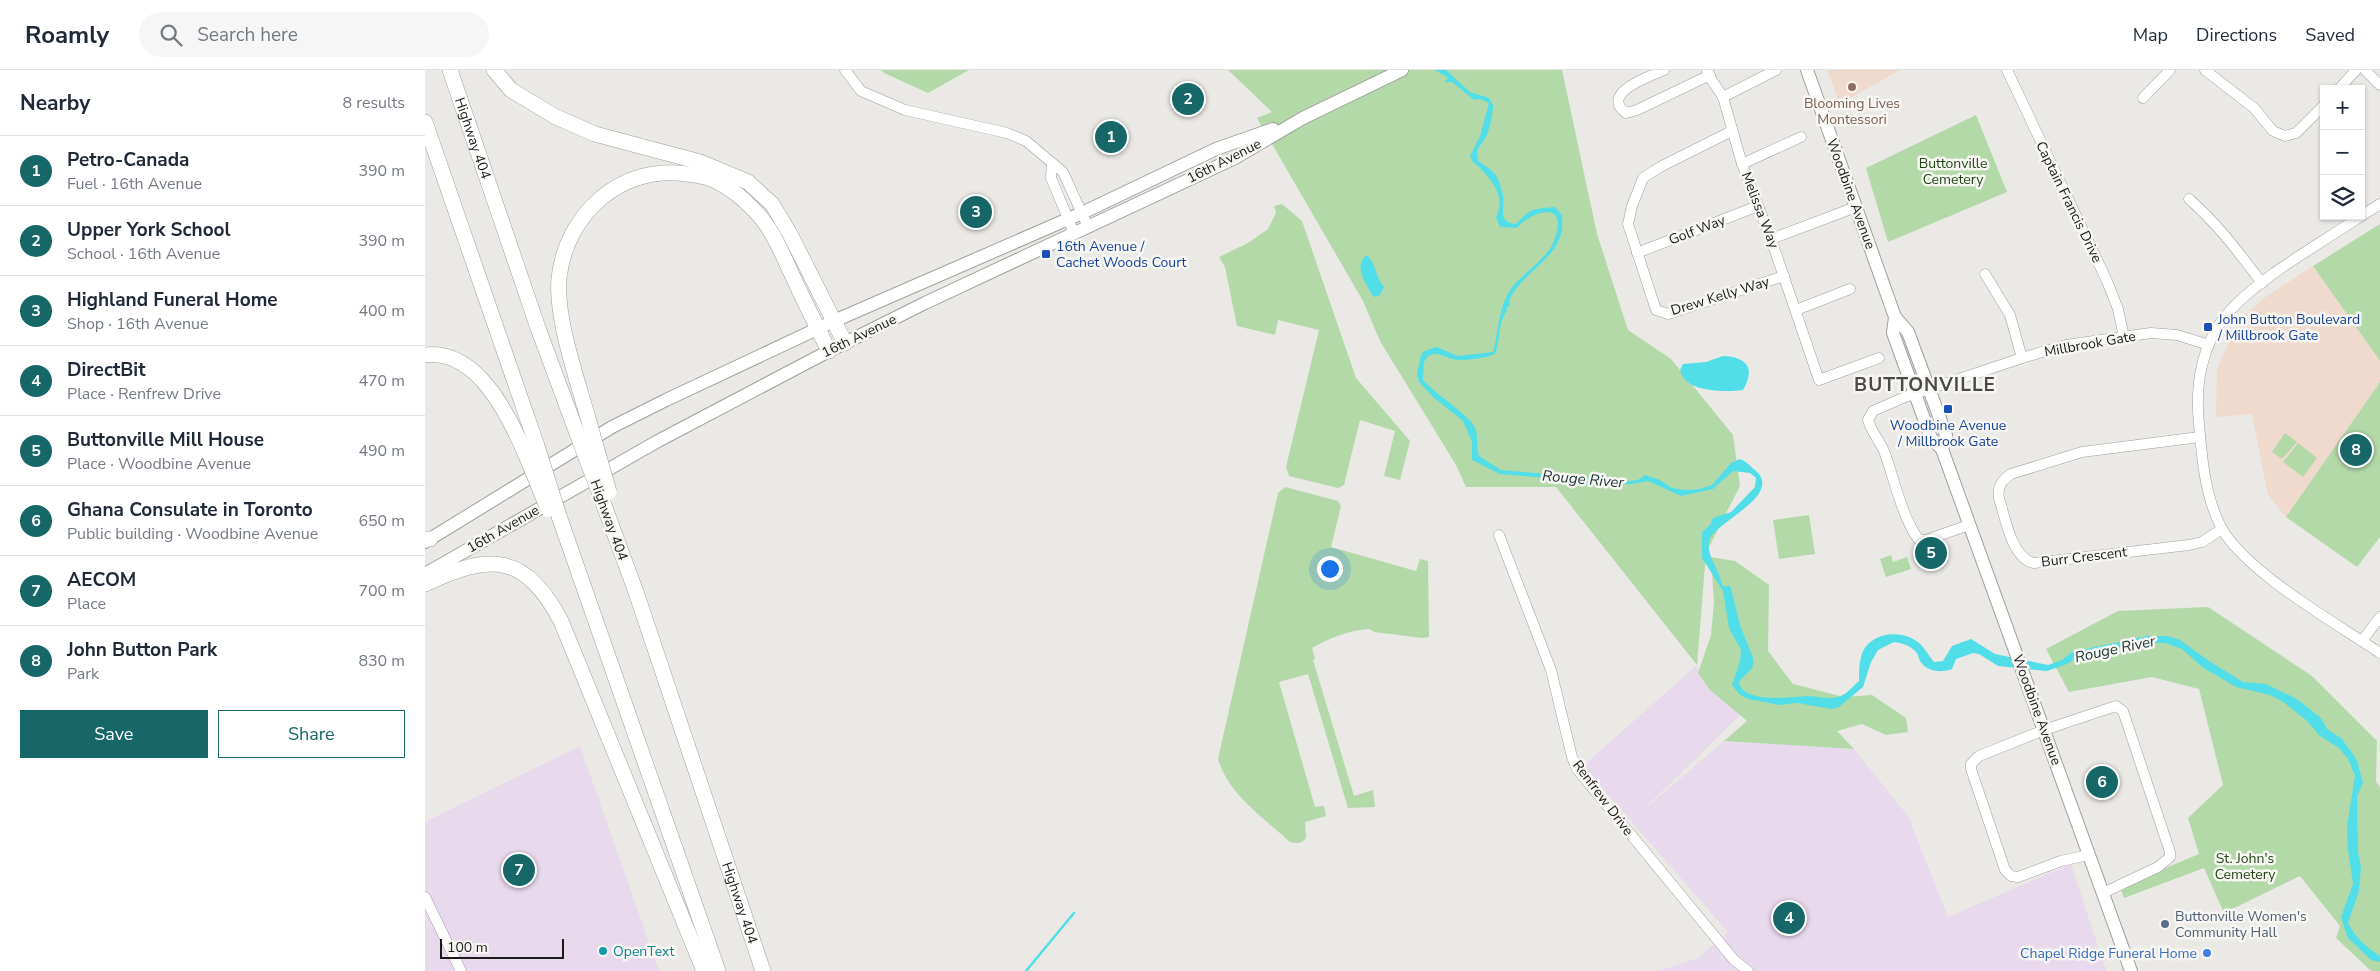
<!DOCTYPE html>
<meta charset="utf-8">
<style>
:root{--surface:#fff;--page:#f6f6f7;--text:#1f2937;--muted:#747a83;--line:#e0e1e3;--accent:#176668}
body{margin:0;font-family:"Nunito Sans",sans-serif;background:var(--page);color:var(--text)}
.controls{position:absolute;right:15px;top:15px;display:grid;overflow:hidden;border-radius:0px;box-shadow:0 1px 4px #0004}
.controls button{width:45px;height:45px;display:grid;place-items:center;padding:0;border:0;border-bottom:1px solid var(--line);background:var(--surface);color:var(--text);font:25px sans-serif}
.scale{position:absolute;left:15px;bottom:12px;width:124px;box-sizing:border-box;padding-left:5px;border:2px solid #1a1a18;border-top:0;font-size:14px;line-height:18px;white-space:nowrap;color:#1a1a18;-webkit-text-stroke:4px #f7f6f3;paint-order:stroke}
.you{position:absolute;left:904px;top:498px;width:18px;height:18px;margin:-12px;border:4px solid #fff;border-radius:50%;background:#1a73e8;box-shadow:0 0 0 8px #1a73e833}
.badge{display:grid;place-items:center;width:32px;height:32px;border-radius:50%;background:var(--accent);color:#fff;font-size:16px;font-weight:700}
.pin{position:absolute;translate:-50% -50%;border:2px solid #fff;box-shadow:0 1px 5px #0006}
.list{margin:0;padding:0;list-style:none}
h2{display:flex;justify-content:space-between;align-items:center;height:65px;margin:0;padding:0 20px;font-size:21px}
h2 small{font-size:16px;font-weight:400;color:var(--muted)}
.list li{display:grid;grid-template-columns:32px 1fr auto;gap:15px;align-items:center;box-sizing:border-box;height:70px;padding:0 20px;border-top:1px solid var(--line)}
.list b{display:block;font-size:19px;white-space:nowrap}
.list p{margin:0;font-size:16px;white-space:nowrap;color:var(--muted)}
.list em{font-size:16px;font-style:normal;color:var(--muted)}
.actions{display:flex;gap:10px;padding:15px 20px}
.actions a{flex:1;padding:11px 0;border:1px solid var(--accent);border-radius:0px;text-align:center;font-size:18px;color:var(--accent)}
.actions .main{background:var(--accent);color:#fff}
.icon{flex:none;width:28px;height:28px;fill:none;stroke:currentColor;stroke-width:2;stroke-linecap:round;stroke-linejoin:round}
.map{position:relative;flex:none;width:1955px;height:901px;overflow:hidden}
header{display:flex;align-items:center;gap:30px;box-sizing:border-box;height:70px;padding:0 25px;background:var(--surface);border-bottom:1px solid var(--line)}
header strong{font-size:24px}
nav{display:flex;gap:28px;margin-inline-start:auto;font-size:18px}
.search{width:350px;height:45px;background:var(--page);display:flex;align-items:center;gap:12px;box-sizing:border-box;padding:0 18px;border-radius:28px;color:var(--muted);font-size:19px}
main{display:flex}
aside{flex:1;background:var(--surface)}
.map>svg:first-child{display:block}
</style>
<header>
<strong>Roamly</strong>
<div class="search"><svg class="icon" aria-label="search" viewBox="0 0 24 24"><circle cx="10" cy="10" r="6"/><path d="M15 15l6 6"/></svg>Search here</div>
<nav><a>Map</a><a>Directions</a><a>Saved</a></nav>
</header>
<main>
<aside>
<h2>Nearby<small>8 results</small></h2>
<ul class="list">
<li><span class="badge">1</span><div><b>Petro-Canada</b><p>Fuel · 16th Avenue</p></div><em>390 m</em></li>
<li><span class="badge">2</span><div><b>Upper York School</b><p>School · 16th Avenue</p></div><em>390 m</em></li>
<li><span class="badge">3</span><div><b>Highland Funeral Home</b><p>Shop · 16th Avenue</p></div><em>400 m</em></li>
<li><span class="badge">4</span><div><b>DirectBit</b><p>Place · Renfrew Drive</p></div><em>470 m</em></li>
<li><span class="badge">5</span><div><b>Buttonville Mill House</b><p>Place · Woodbine Avenue</p></div><em>490 m</em></li>
<li><span class="badge">6</span><div><b>Ghana Consulate in Toronto</b><p>Public building · Woodbine Avenue</p></div><em>650 m</em></li>
<li><span class="badge">7</span><div><b>AECOM</b><p>Place</p></div><em>700 m</em></li>
<li><span class="badge">8</span><div><b>John Button Park</b><p>Park</p></div><em>830 m</em></li>
</ul>
<div class="actions"><a class="main">Save</a><a>Share</a></div>
</aside>
<div class="map">
<svg width="1955" height="901" viewBox="0 0 1955 901">
<rect width="100%" height="100%" fill="#eae9e5"/>
<!-- industrial -->
<g fill="#e8d9ec">
<polygon points="1272,595 1273,603 1285,620 1315,645 1214,744 1299,671 1429,679 1483,746 1523,847 1646,794 1681,901 1234,901 1273,888 1303,862 1158,696"/>
<polygon points="155,676 234,901 0,901 0,752"/>
</g>
<!-- education -->
<g fill="#f0dacd">
<polygon points="1402,0 1475,0 1415,34"/>
<polygon points="1888,196 1955,291 1955,312 1861,447 1843,425 1827,344 1791,347 1792,299 1813,252 1839,228"/>
</g>
<!-- green -->
<g fill="#b3d9a9">
<polygon points="456,0 544,0 503,23 459,3"/>
<polygon points="803,0 1137,0 1172,164 1203,260 1246,289 1308,365 1315,416 1281,483 1272,595 1131,417 1041,417 1031,395 955,271 938,231 832,48 847,42"/>
<polygon points="1551,45 1582,122 1463,172 1441,98"/>
<polygon points="857,134 877,151 931,308 985,371 975,410 959,406 970,361 935,350 919,415 913,418 864,406 861,397 894,260 853,250 850,265 812,256 800,197 794,187 823,173 843,159 851,143 849,136"/>
<polygon points="1955,154 1955,291 1888,196"/>
<polygon points="1955,312 1955,467 1932,497 1861,447"/>
<polygon points="1860,363 1872,372 1857,389 1847,382"/>
<polygon points="1873,373 1892,388 1878,407 1858,392"/>
<path d="M 860,417 L 913,431 L 916,436 L 906,477 L 991,501 L 995,489 L 1003,491 L 1004,567 L 997,568 L 949,562 L 945,559 C 924,560 905,568 887,578 L 890,589 L 888,590 L 929,726 L 948,720 L 950,737 L 923,738 L 883,604 L 854,612 L 890,737 L 899,736 L 901,746 L 880,752 L 881,768 C 876,774 872,774 865,772 C 839,748 803,724 793,689 L 853,423 Z"/>
<polygon points="1384,445 1390,484 1354,489 1348,450"/>
<polygon points="1466,485 1468,492 1482,487 1486,499 1461,507 1455,489"/>
<polygon points="1286,487 1310,491 1344,515 1343,581 1368,614 1419,627 1447,625 1481,648 1483,662 1461,665 1437,654 1412,661 1429,679 1299,671 1322,651 1285,620 1273,603 1286,565 1289,532"/>
<polygon points="1783,537 1887,606 1952,671 1951,712 1955,717 1955,901 1946,901 1911,868 1915,856 1875,806 1799,843 1779,798 1699,828 1695,817 1774,784 1763,748 1798,715 1774,619 1727,607 1644,622 1621,579 1693,541"/>
</g>
<!-- water -->
<g fill="#51dee8">
<path d="M 1010,0 L 1021,0 L 1045,22 L 1064,28 L 1068,35 C 1068,44 1065,58 1061,67 C 1056,77 1049,77 1054,92 C 1061,96 1068,100 1072,107 C 1075,113 1077,120 1078,126 C 1080,139 1072,152 1091,154 C 1104,138 1110,139 1130,137 L 1137,145 C 1137,151 1138,159 1136,164 C 1128,193 1095,204 1084,231 L 1085,235 L 1082,237 C 1082,242 1080,243 1078,248 C 1073,259 1075,272 1070,284 C 1060,288 1045,290 1034,290 C 1021,290 1008,275 999,292 L 998,310 C 1011,325 1045,345 1050,358 C 1054,368 1051,377 1054,386 L 1076,400 L 1203,411 L 1213,410 L 1220,405 L 1235,410 L 1247,418 L 1261,420 L 1275,419 L 1287,415 L 1306,393 L 1315,389 C 1321,391 1325,396 1330,400 C 1360,425 1289,452 1284,471 C 1281,486 1295,500 1297,515 L 1302,517 L 1303,515 L 1306,518 L 1315,555 L 1328,588 C 1331,601 1320,603 1314,612 C 1317,634 1367,627 1382,626 C 1392,626 1402,630 1413,627 C 1421,625 1427,617 1434,611 C 1434,603 1434,594 1436,587 C 1442,562 1477,558 1494,573 C 1500,578 1504,586 1509,592 L 1518,591 L 1527,576 L 1546,569 L 1570,584 L 1623,595 L 1637,590 L 1647,582 L 1722,566 L 1742,566 L 1755,570 L 1784,591 L 1818,612 L 1841,614 L 1872,629 L 1896,648 L 1902,659 L 1916,668 L 1928,684 L 1932,691 L 1938,713 L 1932,726 L 1933,782 L 1936,797 L 1934,821 L 1923,853 C 1930,867 1942,878 1955,886 L 1955,892 L 1946,890 L 1923,868 L 1916,847 L 1928,814 L 1923,779 L 1922,756 L 1930,706 L 1923,689 L 1914,678 L 1895,666 L 1881,650 L 1857,631 L 1845,625 L 1811,617 L 1777,597 L 1757,579 L 1740,573 L 1723,573 L 1654,586 L 1642,594 L 1622,601 L 1573,596 L 1554,584 L 1548,583 L 1531,589 L 1527,599 C 1516,603 1502,602 1495,591 C 1493,588 1494,584 1490,581 C 1484,575 1477,573 1469,572 L 1453,580 L 1446,592 L 1438,617 L 1414,637 L 1407,639 L 1372,633 L 1355,635 L 1323,629 L 1315,625 L 1307,615 L 1315,591 L 1316,580 L 1304,558 L 1298,521 L 1277,488 L 1277,462 L 1285,455 L 1288,448 L 1306,442 L 1330,417 L 1331,408 L 1325,403 L 1308,401 L 1288,419 L 1256,426 L 1223,411 L 1207,414 L 1160,415 L 1143,410 L 1075,404 L 1047,390 L 1047,372 L 1038,351 L 1008,327 L 994,312 L 992,304 L 995,289 L 997,283 L 1002,280 L 1012,277 L 1032,286 L 1068,282 C 1074,260 1073,239 1085,220 C 1099,200 1124,190 1131,165 C 1141,130 1107,141 1092,158 L 1075,157 L 1071,147 C 1081,127 1068,112 1055,98 C 1050,93 1047,93 1045,86 L 1055,66 L 1064,33 L 1055,29 L 1049,30 L 1027,12 L 1019,12 L 1023,8 Z"/>
<path d="M 940,186 L 943,186 C 952,196 950,207 959,217 L 955,225 L 950,227 L 947,225 C 941,213 929,198 940,186 Z"/>
<path d="M 1298,286 C 1322,287 1331,298 1318,320 C 1300,322 1260,323 1255,300 L 1258,294 L 1281,292 Z"/>
</g>
<g fill="none" stroke-linecap="round" stroke-linejoin="round">
<!-- stream -->
<polyline stroke="#51dee8" stroke-width="2.5" points="601,901 649,843"/>
<defs>
<g id="minor">
<polyline points="420,0 436,21 480,40 582,63 601,71 638,102 663,157"/>
<path d="M 1239,0 C 1226,6 1174,23 1201,43 L 1212,40 L 1285,5"/>
<polyline points="1282,0 1286,9 1298,27 1317,94 1346,169 1394,310 1454,288"/>
<polyline points="1582,0 1682,211 1693,239 1699,267"/>
<polyline points="1780,0 1829,38 1848,61 1860,66 1871,63 1899,35"/>
<polyline points="1940,0 1955,15"/>
<polyline points="1914,19 1931,0"/>
<polyline points="1298,27 1351,0"/>
<polyline points="1718,28 1745,0"/>
<polyline points="1307,61 1235,97 1218,108 1207,136 1203,154 1231,240 1243,244 1359,206"/>
<polyline points="627,94 626,108 649,163"/>
<polyline points="1317,94 1376,67"/>
<path d="M 1764,129 C 1793,154 1814,183 1837,213"/>
<path d="M 1936,146 C 1895,174 1834,207 1802,244 C 1776,275 1770,316 1774,354 C 1777,389 1780,426 1796,457 C 1819,501 1912,554 1955,583"/>
<polyline points="1936,146 1955,134"/>
<polyline points="1346,169 1431,137"/>
<polyline points="1212,183 1333,136"/>
<polyline points="1560,204 1585,245 1597,288"/>
<polyline points="1371,240 1425,219"/>
<path d="M 1775,367 L 1657,382 L 1586,404 C 1577,410 1572,417 1574,428 C 1580,447 1587,489 1609,493 L 1764,475 L 1777,472 L 1797,459"/>
<path d="M 1544,455 L 1501,470 L 1493,469 C 1475,442 1470,410 1459,381 C 1454,370 1446,361 1443,350 L 1448,341 L 1480,327 L 1597,288 L 1641,275 L 1726,263 L 1752,265 L 1784,275"/>
<polyline points="1074,465 1126,600 1147,687 1152,699 1309,890 1323,901"/>
<polyline points="1937,571 1955,547"/>
<polyline points="1663,785 1636,791 1593,807 1586,806 1580,800 1576,788 1546,699 1546,694 1554,686 1619,660 1691,636 1698,641 1745,782 1745,787 1733,797 1678,823"/>
<polyline points="0,827 36,901"/>
</g>
<g id="major">
<polyline points="1382,0 1470,247 1483,262 1521,365 1517,379"/>
<polyline points="1470,247 1468,263 1506,368 1517,379 1706,901"/>
<polyline points="0,472 187,357 241,330 409,251 657,143 791,79 848,59"/>
<polyline points="0,504 233,371 404,281 500,233 810,88 878,48 977,0"/>
</g>
<g id="highway">
<path id="s1" d="M 25,0 L 113,258 L 153,366"/>
<polyline points="69,0 86,20 131,47 170,64 275,92 323,112 347,134 365,164 420,273"/>
<polyline points="0,52 112,376"/>
<path d="M 0,285 C 52,279 83,344 100,383"/>
<path d="M 166,359 C 155,317 130,250 134,208 C 141,144 196,94 262,104 C 272,105 282,106 291,111 C 305,118 319,129 330,141 C 348,159 358,186 369,209 C 380,233 392,257 404,281"/>
<path id="s2" d="M 176,427 L 211,522 L 338,901"/>
<polyline points="134,446 293,901"/>
<polyline points="0,469 5,469"/>
<path d="M 0,514 C 65,483 100,483 136,551 L 279,901"/>
</g>
</defs>
<!-- minor casing -->
<use href="#minor" stroke="#a09f9c" stroke-width="11"/>
<!-- major casing -->
<use href="#major" stroke="#a09f9c" stroke-width="14"/>
<!-- highway casing -->
<use href="#highway" stroke="#a09f9c" stroke-width="16"/>
<!-- minor -->
<use href="#minor" stroke="#fff" stroke-width="10"/>
<!-- major -->
<use href="#major" stroke="#fff" stroke-width="12"/>
<!-- highway -->
<use href="#highway" stroke="#fff" stroke-width="15"/>
<defs>
<g id="highway-bridge">
<polyline points="166,359 184,422"/>
<polyline points="153,366 176,427"/>
<polyline points="112,376 134,446"/>
<polyline points="100,383 123,439"/>
</g>
</defs>
<!-- highway-bridge casing -->
<use href="#highway-bridge" stroke="#a09f9c" stroke-width="16" stroke-linecap="butt"/>
<!-- highway-bridge -->
<use href="#highway-bridge" stroke="#fff" stroke-width="15"/>
</g>
<!-- markers -->
<circle fill="#8d6e63" stroke="#f7f6f3" stroke-width="2" cx="1427" cy="17" r="5"/>
<g fill="#1a4fb4" stroke="#f7f6f3" stroke-width="2">
<rect x="616" y="179" width="10" height="10" rx="2.5"/>
<rect x="1778" y="252" width="10" height="10" rx="2.5"/>
<rect x="1518" y="334" width="10" height="10" rx="2.5"/>
</g>
<circle fill="#5c6f8a" stroke="#f7f6f3" stroke-width="2" cx="1740" cy="854" r="5"/>
<circle fill="#0f9aa8" stroke="#f7f6f3" stroke-width="2" cx="178" cy="881" r="5"/>
<circle fill="#3f7fe0" stroke="#f7f6f3" stroke-width="2" cx="1782" cy="883" r="5"/>
<g text-anchor="middle" dominant-baseline="central" stroke-width="5" stroke-linejoin="round" paint-order="stroke">
<!-- education labels -->
<g font-size="14" fill="#785e54" stroke="#f7f6f3">
<text x="1427" y="33">Blooming Lives<tspan x="1427" dy="16">Montessori</tspan></text>
</g>
<!-- street labels -->
<g font-size="14" fill="#1a1a18" stroke="#f7f6f3">
<text stroke="none"><textPath href="#s1" startOffset="72">Highway 404</textPath></text>
<text transform="translate(799 91) rotate(-27)">16th Avenue</text>
<text transform="translate(1426 124) rotate(70)">Woodbine Avenue</text>
<text transform="translate(1644 132) rotate(64)">Captain Francis Drive</text>
<text transform="translate(1335 140) rotate(69)">Melissa Way</text>
<text transform="translate(1272 160) rotate(-21)">Golf Way</text>
<text transform="translate(1295 226) rotate(-17)">Drew Kelly Way</text>
<text transform="translate(434 266) rotate(-26)">16th Avenue</text>
<text transform="translate(1665 274) rotate(-10)">Millbrook Gate</text>
<text transform="translate(184 450) rotate(70)">Highway 404</text>
<text transform="translate(78 459) rotate(-30)">16th Avenue</text>
<text transform="translate(1659 487) rotate(-7)">Burr Crescent</text>
<text transform="translate(1612 640) rotate(70)">Woodbine Avenue</text>
<text transform="translate(1178 728) rotate(53)">Renfrew Drive</text>
<text stroke="none"><textPath href="#s2" startOffset="429">Highway 404</textPath></text>
</g>
<!-- park labels -->
<g font-size="14" fill="#214715" stroke="#f7f6f3">
<text x="1528" y="93">Buttonville<tspan x="1528" dy="16">Cemetery</tspan></text>
<text x="1820" y="788">St. John's<tspan x="1820" dy="16">Cemetery</tspan></text>
</g>
<!-- transit labels -->
<g font-size="14" fill="#164399" stroke="#f7f6f3" text-anchor="start">
<text x="631" y="176">16th Avenue /<tspan x="631" dy="16">Cachet Woods Court</tspan></text>
<text x="1793" y="249">John Button Boulevard<tspan x="1793" dy="16">/ Millbrook Gate</tspan></text>
<text x="1523" y="355" text-anchor="middle">Woodbine Avenue<tspan x="1523" dy="16">/ Millbrook Gate</tspan></text>
</g>
<!-- service labels -->
<g font-size="14" fill="#4e5e75" stroke="#f7f6f3" text-anchor="start">
<text x="1750" y="846">Buttonville Women's<tspan x="1750" dy="16">Community Hall</tspan></text>
</g>
<!-- culture labels -->
<g font-size="14" fill="#0d838f" stroke="#f7f6f3" text-anchor="start">
<text x="188" y="881">OpenText</text>
</g>
<!-- shop labels -->
<g font-size="14" fill="#366cbe" stroke="#f7f6f3" text-anchor="end">
<text x="1772" y="883">Chapel Ridge Funeral Home</text>
</g>
<!-- water labels -->
<g font-size="15" font-style="italic" fill="#1c3436" stroke="#f7f6f3">
<text transform="translate(1158 409) rotate(5)">Rouge River</text>
<text transform="translate(1690 579) rotate(-12)">Rouge River</text>
</g>
<!-- district labels -->
<g font-size="19" font-weight="bold" letter-spacing="1" fill="#4a4947" stroke="#f7f6f3">
<text x="1500" y="315">BUTTONVILLE</text>
</g>
</g>
</svg>
<div class="controls">
<button>+</button>
<button>−</button>
<button><svg class="icon" aria-label="layers" viewBox="0 0 24 24"><path d="M12 4l9 5-9 5-9-5zM3 14l9 5 9-5"/></svg></button>
</div>
<div class="scale">100 m</div>
<div class="you"></div>
<div class="pin badge" style="left:686px;top:67px">1</div>
<div class="pin badge" style="left:763px;top:29px">2</div>
<div class="pin badge" style="left:551px;top:142px">3</div>
<div class="pin badge" style="left:1364px;top:848px">4</div>
<div class="pin badge" style="left:1506px;top:483px">5</div>
<div class="pin badge" style="left:1677px;top:712px">6</div>
<div class="pin badge" style="left:94px;top:800px">7</div>
<div class="pin badge" style="left:1931px;top:380px">8</div>
</div>
</main>
